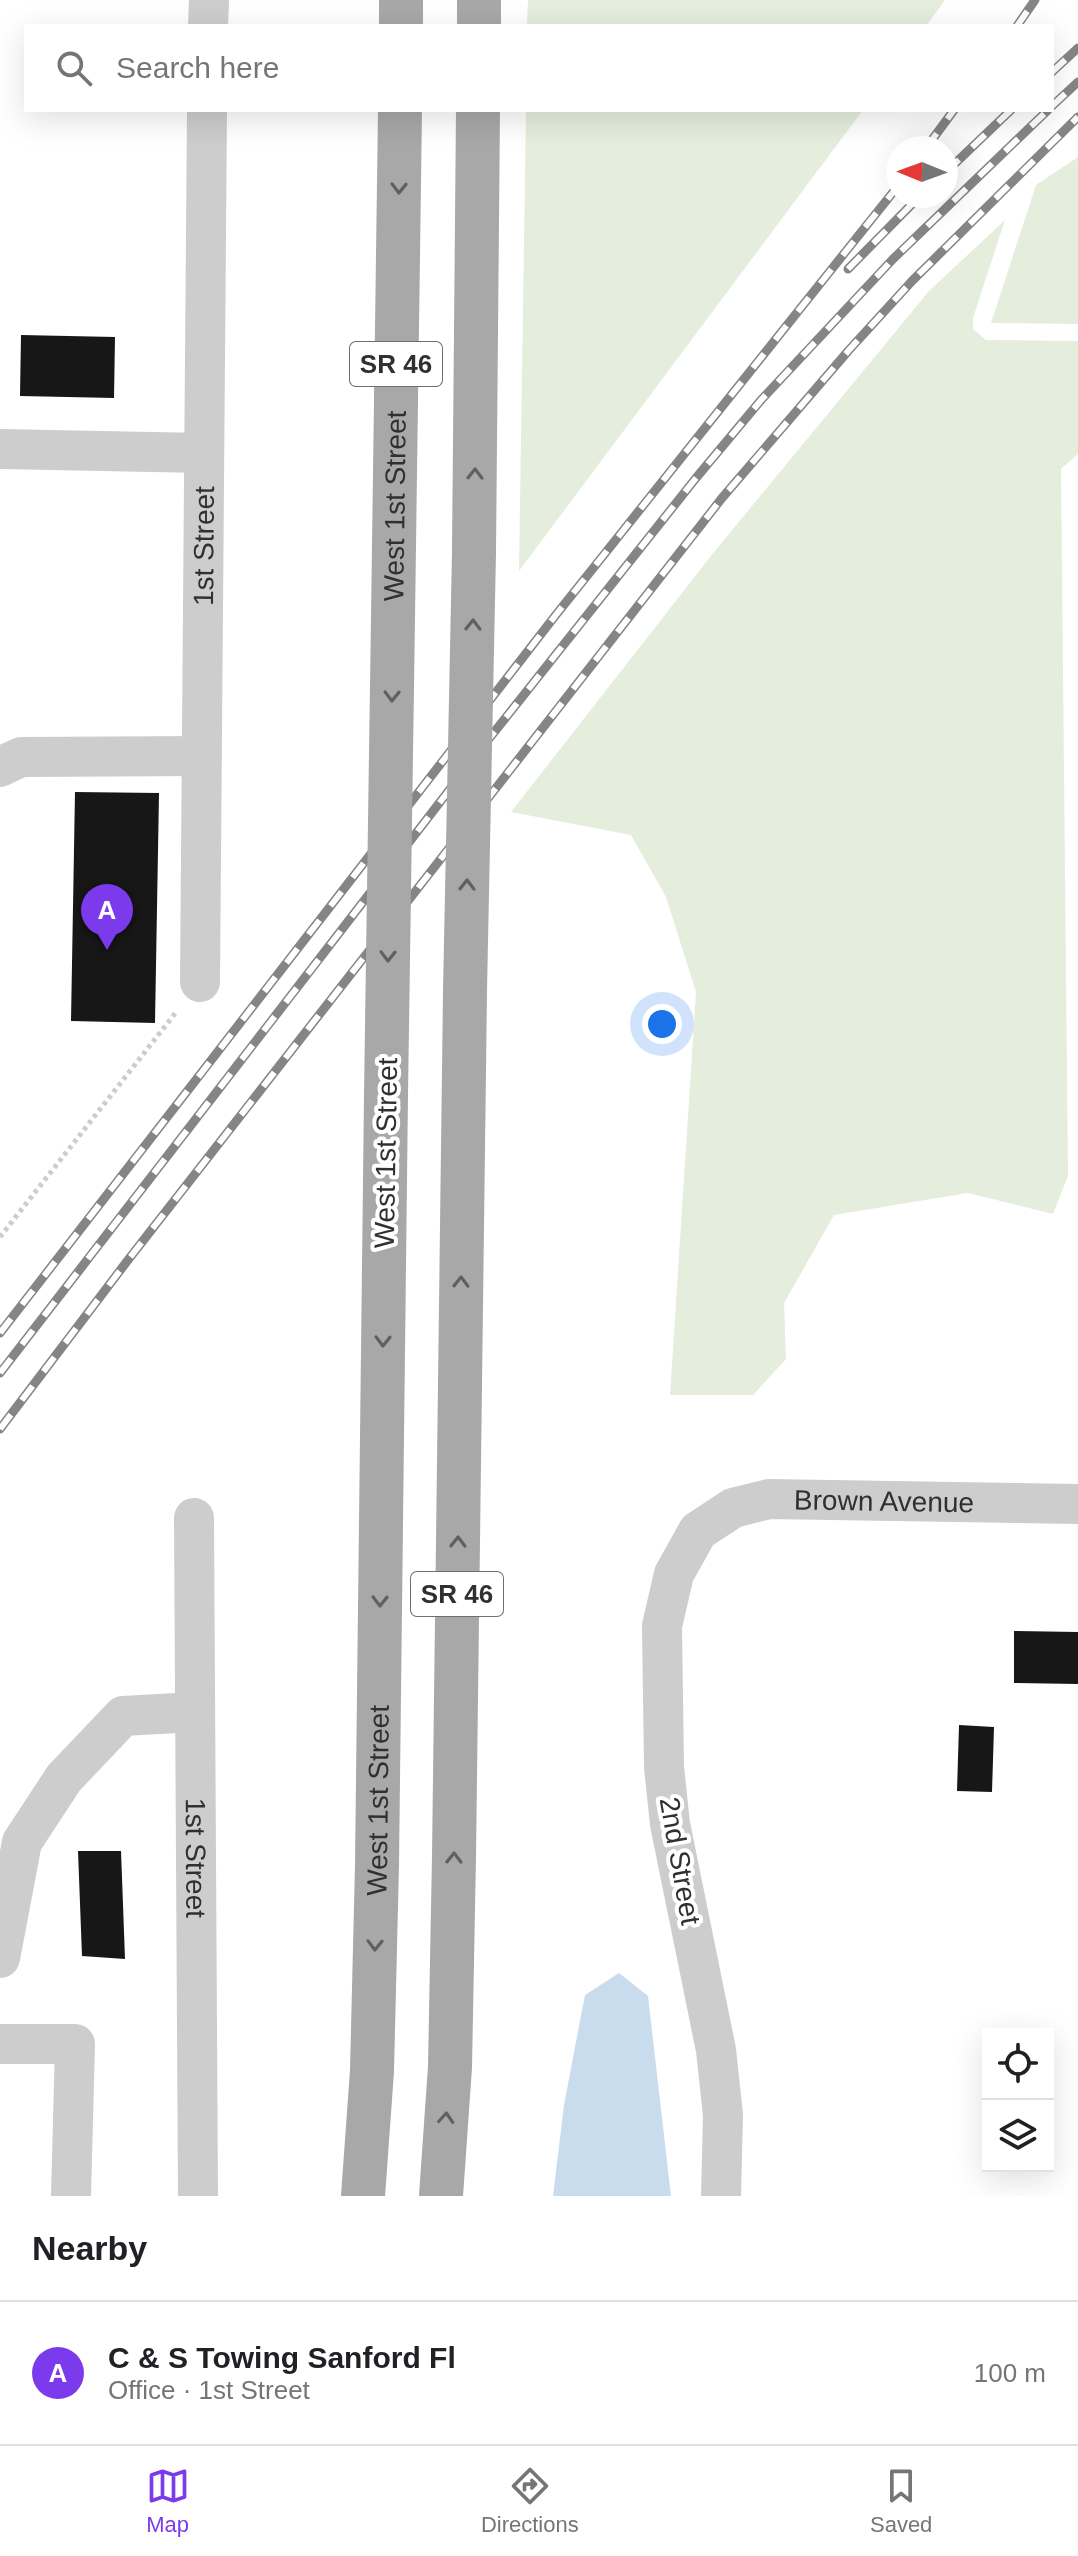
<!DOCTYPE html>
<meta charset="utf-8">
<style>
:root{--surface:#fff;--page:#f6f6f6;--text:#202124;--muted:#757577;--line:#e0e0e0;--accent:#7c3aed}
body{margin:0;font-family:Arial,sans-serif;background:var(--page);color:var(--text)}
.controls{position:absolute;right:24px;bottom:24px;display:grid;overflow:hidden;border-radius:0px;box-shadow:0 8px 32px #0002}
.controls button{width:72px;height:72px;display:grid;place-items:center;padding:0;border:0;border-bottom:2px solid var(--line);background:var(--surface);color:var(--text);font:40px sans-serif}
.compass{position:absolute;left:886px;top:136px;width:72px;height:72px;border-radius:50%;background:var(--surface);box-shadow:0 8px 32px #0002;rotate:271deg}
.you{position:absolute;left:662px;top:1024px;width:28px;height:28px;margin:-20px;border:6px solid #fff;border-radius:50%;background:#1a73e8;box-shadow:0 0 0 12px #1a73e833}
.badge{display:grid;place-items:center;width:52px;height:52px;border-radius:50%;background:var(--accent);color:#fff;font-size:26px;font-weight:700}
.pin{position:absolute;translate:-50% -66px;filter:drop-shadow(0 2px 4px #0008)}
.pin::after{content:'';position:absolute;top:42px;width:28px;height:24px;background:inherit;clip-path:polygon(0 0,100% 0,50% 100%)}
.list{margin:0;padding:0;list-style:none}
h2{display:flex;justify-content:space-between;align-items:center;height:104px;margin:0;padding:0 32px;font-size:34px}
h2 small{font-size:26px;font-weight:400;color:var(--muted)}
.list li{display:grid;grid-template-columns:52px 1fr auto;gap:24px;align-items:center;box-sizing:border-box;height:144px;padding:0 32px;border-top:2px solid var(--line)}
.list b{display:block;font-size:30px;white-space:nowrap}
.list p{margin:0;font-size:26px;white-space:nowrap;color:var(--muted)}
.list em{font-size:26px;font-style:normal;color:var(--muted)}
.icon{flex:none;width:44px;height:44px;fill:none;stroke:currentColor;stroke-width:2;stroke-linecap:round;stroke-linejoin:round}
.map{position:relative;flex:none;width:1078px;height:2196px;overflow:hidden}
.search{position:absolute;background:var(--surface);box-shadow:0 8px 32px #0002;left:24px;right:24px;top:24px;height:88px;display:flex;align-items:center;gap:20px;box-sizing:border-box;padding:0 28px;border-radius:0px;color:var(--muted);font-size:30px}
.sheet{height:248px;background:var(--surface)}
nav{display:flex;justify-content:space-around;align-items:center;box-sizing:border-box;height:112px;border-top:2px solid var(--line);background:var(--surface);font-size:22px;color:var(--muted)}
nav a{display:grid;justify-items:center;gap:4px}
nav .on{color:var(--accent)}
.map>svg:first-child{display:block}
</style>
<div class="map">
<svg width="1078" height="2196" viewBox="0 0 1078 2196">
<rect width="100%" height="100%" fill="#fff"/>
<!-- green -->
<g fill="#e5eedd">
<polygon points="528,0 945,0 926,26 527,26"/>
<polygon points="526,110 863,110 519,571"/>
<polygon points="1078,157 1078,324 991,323 1036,185"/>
<polygon points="1005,220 973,318 973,329 986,340 1078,341 1078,454 1061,469 1068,1176 1053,1214 968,1193 834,1215 784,1303 786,1359 753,1395 670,1395 696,992 666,897 631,835 511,812 714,552 929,291"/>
</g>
<!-- water -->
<polygon fill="#c9dcee" points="619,1973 648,1996 671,2196 553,2196 564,2105 585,1995"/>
<!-- building -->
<g fill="#171717">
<polygon points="21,335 115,337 114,398 20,396"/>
<polygon points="75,792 159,793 155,1023 71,1021"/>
<polygon points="1014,1631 1078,1632 1078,1684 1014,1683"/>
<polygon points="959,1725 994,1727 992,1792 957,1791"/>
<polygon points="78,1851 121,1851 125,1959 82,1956"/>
</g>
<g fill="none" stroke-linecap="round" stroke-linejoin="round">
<!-- path -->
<polyline stroke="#cdcdcd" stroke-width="5" stroke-dasharray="4 4" stroke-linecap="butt" points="0,1237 177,1011"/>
<!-- minor -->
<g stroke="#cdcdcd" stroke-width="40">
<polyline points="208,26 209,0"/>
<polyline points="0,449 203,453"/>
<polyline points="0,767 21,757 201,756"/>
<path id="s1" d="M 200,982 L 207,110"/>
<path id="s2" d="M 194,1518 L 198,2196"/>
<polyline points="0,1958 22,1842 64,1778 123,1716 195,1712"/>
<polyline points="0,2044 75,2044 71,2196"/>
<path id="s3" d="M 721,2196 L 723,2115 L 716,2050 L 670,1824 L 664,1767 L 662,1626 L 674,1574 L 698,1531 L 733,1508 L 769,1499 L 1078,1504"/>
</g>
<!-- major -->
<g stroke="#a8a8a8" stroke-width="44">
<polyline points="401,26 401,0"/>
<polyline points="479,26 479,0"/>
<polyline points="474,552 478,110"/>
<path id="s4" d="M 393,618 L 400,110"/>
<path id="s5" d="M 363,2196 L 372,2071 L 377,1865 L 386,1095"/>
<polyline points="441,2196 450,2067 454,1856 465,991"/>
</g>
<defs>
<g id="rail">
<polyline points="1017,26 1035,0"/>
<polyline points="1052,72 1078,48"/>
<polyline points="1052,106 1078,82"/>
<polyline points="926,148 954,110"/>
<polyline points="946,172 1011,110"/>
<polyline points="848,269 920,196"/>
<polyline points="0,1333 555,616 898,186"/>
<polyline points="0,1373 484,745 696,478 762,399 893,259 1048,110"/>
<polyline points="0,1429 128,1260 722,498 849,350 912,281 1078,117"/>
</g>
</defs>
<!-- rail casing -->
<use href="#rail" stroke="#858585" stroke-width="9"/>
<!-- rail -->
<use href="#rail" stroke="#fff" stroke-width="6" stroke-dasharray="18" stroke-linecap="butt"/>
<!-- major-bridge -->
<g stroke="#a8a8a8" stroke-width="44">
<polyline points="465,991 474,552"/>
<polyline points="386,1095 393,618"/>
</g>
</g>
<!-- one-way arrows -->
<defs><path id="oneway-chevron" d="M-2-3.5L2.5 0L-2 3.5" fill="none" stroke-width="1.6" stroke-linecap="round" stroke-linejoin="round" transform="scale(2)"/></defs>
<g stroke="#606060">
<use href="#oneway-chevron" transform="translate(399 188) rotate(91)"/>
<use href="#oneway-chevron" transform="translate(475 474) rotate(-89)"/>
<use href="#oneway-chevron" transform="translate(473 625) rotate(-89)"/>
<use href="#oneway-chevron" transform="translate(392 696) rotate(91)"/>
<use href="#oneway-chevron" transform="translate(467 885) rotate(-89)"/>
<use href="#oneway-chevron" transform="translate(388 956) rotate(91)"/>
<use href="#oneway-chevron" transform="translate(461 1282) rotate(-89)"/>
<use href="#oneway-chevron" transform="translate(383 1341) rotate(91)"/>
<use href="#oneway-chevron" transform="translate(458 1542) rotate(-89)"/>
<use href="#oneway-chevron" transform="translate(380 1601) rotate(91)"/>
<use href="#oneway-chevron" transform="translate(454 1858) rotate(-89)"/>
<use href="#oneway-chevron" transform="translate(375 1945) rotate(91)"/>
<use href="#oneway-chevron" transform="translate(446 2118) rotate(-86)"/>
</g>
<g text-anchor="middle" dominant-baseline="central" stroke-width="8" stroke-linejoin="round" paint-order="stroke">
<!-- shield labels -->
<g fill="#fff" stroke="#6e6e6e" stroke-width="2">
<rect x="350" y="342" width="92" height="44" rx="6"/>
<rect x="411" y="1572" width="92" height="44" rx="6"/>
</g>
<g font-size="26" font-weight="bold" fill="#303030">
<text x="396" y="364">SR 46</text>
<text x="457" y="1594">SR 46</text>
</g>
<!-- street labels -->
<g font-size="28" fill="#303030" stroke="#fff">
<text stroke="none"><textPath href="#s4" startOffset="112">West 1st Street</textPath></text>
<text stroke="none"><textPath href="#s1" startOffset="436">1st Street</textPath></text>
<text transform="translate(386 1153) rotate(-89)">West 1st Street</text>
<text stroke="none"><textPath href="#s3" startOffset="872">Brown Avenue</textPath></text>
<text stroke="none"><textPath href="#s5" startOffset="396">West 1st Street</textPath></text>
<text stroke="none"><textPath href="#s2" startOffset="340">1st Street</textPath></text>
<text transform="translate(680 1861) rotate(80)">2nd Street</text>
</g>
</g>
</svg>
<div class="controls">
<button><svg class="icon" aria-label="locate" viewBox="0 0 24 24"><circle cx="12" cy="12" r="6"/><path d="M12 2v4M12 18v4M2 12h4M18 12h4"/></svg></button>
<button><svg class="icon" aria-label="layers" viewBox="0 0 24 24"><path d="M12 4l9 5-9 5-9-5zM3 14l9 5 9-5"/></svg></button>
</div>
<svg class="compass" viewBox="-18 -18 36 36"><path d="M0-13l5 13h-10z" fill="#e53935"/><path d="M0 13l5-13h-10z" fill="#757577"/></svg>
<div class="you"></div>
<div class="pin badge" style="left:107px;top:950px">A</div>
<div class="search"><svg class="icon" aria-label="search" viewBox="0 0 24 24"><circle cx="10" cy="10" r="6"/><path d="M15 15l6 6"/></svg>Search here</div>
</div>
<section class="sheet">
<h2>Nearby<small></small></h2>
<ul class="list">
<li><span class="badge">A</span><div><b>C &amp; S Towing Sanford Fl</b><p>Office · 1st Street</p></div><em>100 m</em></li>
</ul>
</section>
<nav>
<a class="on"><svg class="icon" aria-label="map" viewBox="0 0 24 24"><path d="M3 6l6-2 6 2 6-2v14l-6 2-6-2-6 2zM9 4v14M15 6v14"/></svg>Map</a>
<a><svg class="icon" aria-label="directions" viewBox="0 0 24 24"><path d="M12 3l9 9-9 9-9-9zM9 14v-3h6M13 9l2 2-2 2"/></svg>Directions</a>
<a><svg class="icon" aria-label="saved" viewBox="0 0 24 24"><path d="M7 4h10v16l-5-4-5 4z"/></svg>Saved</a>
</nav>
